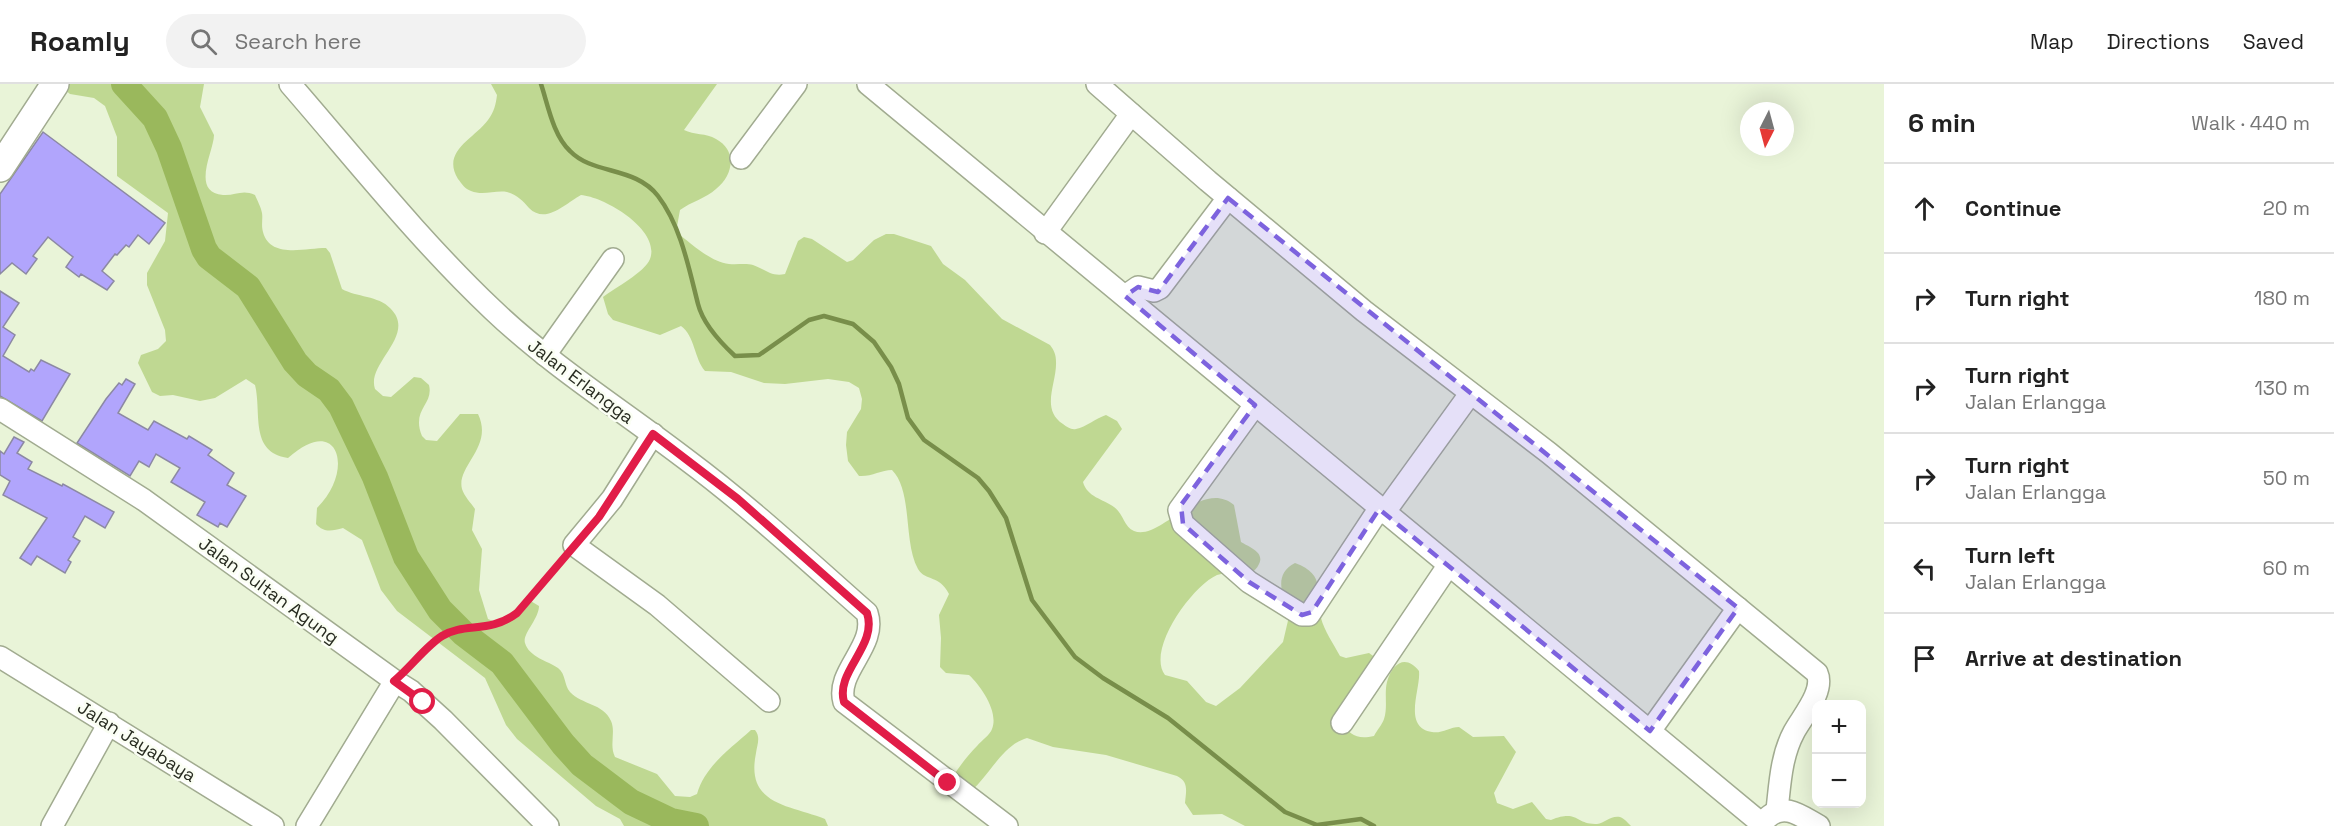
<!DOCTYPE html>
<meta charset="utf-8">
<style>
:root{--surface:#fff;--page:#f2f2f2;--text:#222;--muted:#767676;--line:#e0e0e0}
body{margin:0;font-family:"Space Grotesk",sans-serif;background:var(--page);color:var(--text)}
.controls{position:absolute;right:18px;bottom:18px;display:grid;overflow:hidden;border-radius:12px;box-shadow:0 6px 24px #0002}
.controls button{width:54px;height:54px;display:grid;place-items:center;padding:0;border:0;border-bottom:2px solid var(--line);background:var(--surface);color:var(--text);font:30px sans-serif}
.compass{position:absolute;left:1740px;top:18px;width:54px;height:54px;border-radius:50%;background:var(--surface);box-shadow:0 6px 24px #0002;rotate:186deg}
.stop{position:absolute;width:18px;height:18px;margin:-14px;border:4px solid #e11d48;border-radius:50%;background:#fff}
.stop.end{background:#e11d48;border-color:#fff;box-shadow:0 2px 6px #0008}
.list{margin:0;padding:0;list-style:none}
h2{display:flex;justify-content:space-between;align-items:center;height:78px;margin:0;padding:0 24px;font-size:26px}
h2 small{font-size:20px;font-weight:400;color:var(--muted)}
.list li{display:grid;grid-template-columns:39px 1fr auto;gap:18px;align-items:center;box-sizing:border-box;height:90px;padding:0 24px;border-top:2px solid var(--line)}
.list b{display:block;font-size:22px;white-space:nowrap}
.list p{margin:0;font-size:20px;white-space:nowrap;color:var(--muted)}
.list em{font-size:20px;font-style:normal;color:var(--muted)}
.icon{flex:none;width:33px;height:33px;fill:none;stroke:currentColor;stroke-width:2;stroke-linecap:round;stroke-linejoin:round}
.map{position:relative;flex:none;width:1884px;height:742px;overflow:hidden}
header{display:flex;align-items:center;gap:36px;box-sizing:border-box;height:84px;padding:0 30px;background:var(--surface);border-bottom:2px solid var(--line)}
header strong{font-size:28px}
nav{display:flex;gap:33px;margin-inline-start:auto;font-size:21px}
.search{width:420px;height:54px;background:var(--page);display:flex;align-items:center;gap:15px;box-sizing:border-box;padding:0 21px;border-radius:33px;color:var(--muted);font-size:22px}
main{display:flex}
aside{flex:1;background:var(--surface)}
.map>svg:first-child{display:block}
</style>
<header>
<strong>Roamly</strong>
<div class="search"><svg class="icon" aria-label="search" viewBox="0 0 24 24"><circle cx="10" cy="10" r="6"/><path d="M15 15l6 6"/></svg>Search here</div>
<nav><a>Map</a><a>Directions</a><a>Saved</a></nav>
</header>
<main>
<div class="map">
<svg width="1884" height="742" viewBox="0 0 1884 742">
<rect width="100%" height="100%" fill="#e9f4d8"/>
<!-- green -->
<g fill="#bfd892">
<path d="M 64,0 L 204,0 L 200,23 L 214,51 C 214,67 190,108 223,111 C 235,112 242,105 255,111 C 257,116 261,123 262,129 C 263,135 261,141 263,148 C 270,175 305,164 326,164 L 330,169 L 342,205 C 356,213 379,212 390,224 C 418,251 366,279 375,305 L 383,312 L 391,313 L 414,293 L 421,294 L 429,301 C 434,321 411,325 422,352 L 426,356 L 437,357 L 460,330 L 478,330 C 494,363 456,382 462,405 C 464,412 471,419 475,425 L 472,446 L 482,465 L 479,506 L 488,535 L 500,540 L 504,539 L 529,516 L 539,522 C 539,535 522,550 525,559 C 529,573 548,577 558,584 C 566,590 564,601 570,608 C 582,621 603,619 611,637 C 616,648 609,661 615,673 L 657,690 L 675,712 L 690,713 L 697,710 C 705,682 730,665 751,646 L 755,646 C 761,653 757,661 756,669 C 745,722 791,721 825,735 L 828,742 L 624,742 L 620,735 L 596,722 L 517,655 L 506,641 L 485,594 L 397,527 L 381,506 L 362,456 L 343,444 C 332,447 324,449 316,440 L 317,424 C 355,387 339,328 288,374 C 249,368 262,329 255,301 L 246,295 L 215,314 L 200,317 L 173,311 L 160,312 L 152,308 L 138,279 L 141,271 L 158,265 L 166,257 L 165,246 L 147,201 L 147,189 L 165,157 L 168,129 L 117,92 L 117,53 L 105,22 L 94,14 L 70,10 L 65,6 Z"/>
<path d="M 491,0 L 717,0 L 684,46 C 694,51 706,49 716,55 C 737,66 734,91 716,105 C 706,114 691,118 680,126 L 676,148 C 691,159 710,178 729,180 C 737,181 746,179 753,181 C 765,185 771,193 785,190 L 798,157 L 804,153 L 812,155 L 847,178 L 853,176 L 874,156 L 886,150 L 894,150 L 931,162 L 943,180 L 965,196 L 1002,235 L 1050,261 C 1054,266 1056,271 1056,278 C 1057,299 1040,325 1063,340 C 1067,343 1071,346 1076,345 C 1086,343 1096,334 1106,331 L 1117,337 L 1122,345 L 1083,398 C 1087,413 1103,415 1114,423 C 1123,429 1124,443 1134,447 C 1160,458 1201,393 1234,421 L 1241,458 C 1249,463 1265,468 1259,480 C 1251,498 1230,486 1217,491 C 1192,502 1146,566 1165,591 L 1187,597 L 1206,618 L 1216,622 L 1240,604 L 1283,558 L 1290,528 C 1282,512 1273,490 1295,479 C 1328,491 1314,509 1321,534 C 1324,546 1334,561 1340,572 L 1346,574 L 1369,569 L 1376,574 L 1340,637 C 1350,651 1357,656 1374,652 C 1377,646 1382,641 1384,635 C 1388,623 1384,610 1387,598 C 1392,579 1406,570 1419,587 C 1421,605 1402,643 1432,648 C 1441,650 1450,643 1459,643 L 1473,653 L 1504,652 L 1516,668 L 1494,709 L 1497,719 L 1513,725 L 1532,718 L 1546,735 L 1551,736 C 1579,725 1575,741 1597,740 C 1605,739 1611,731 1620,733 C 1625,735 1627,738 1631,742 L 1245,742 L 1222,730 L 1193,731 L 1185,719 C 1186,707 1189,698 1177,692 L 1106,671 L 1053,663 L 1027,654 C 1000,662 988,696 965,712 L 948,699 C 957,686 966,673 977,662 C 982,656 990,651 992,645 C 999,628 981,602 969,591 L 946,589 L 940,583 L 941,554 L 939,531 L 949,510 C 939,490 926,498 918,485 C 903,458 913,407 892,386 C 881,386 871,393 859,392 L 848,377 L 846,361 L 847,348 L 861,325 L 862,315 L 859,304 L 849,298 L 828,295 L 785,300 L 764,299 L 731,288 L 705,287 C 694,274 695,252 681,242 L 660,251 L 613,236 L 608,230 L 603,213 C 615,204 645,188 650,175 C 661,146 605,113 581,111 C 566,119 546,141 529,124 C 523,117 517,111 507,108 C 495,106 483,112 471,107 C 465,105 462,100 458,95 C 441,67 474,55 488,36 C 494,28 496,20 497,11 Z"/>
</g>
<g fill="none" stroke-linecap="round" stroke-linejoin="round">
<!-- stream -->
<path stroke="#788e4a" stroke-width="4.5" d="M 541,0 C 548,21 553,51 570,67 C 593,91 635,82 658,112 C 681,142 689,185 698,220 C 703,240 721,259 735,272 L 759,271 L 809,236 L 824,232 L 853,240 L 874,258 L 891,283 L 899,300 L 908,334 L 924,356 L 978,394 L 989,407 L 1006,434 L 1032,516 L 1075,573 L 1103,594 L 1168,634 L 1285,728 L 1317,741 L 1361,735 L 1374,742"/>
<!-- river -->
<polyline stroke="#9ab85c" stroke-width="26" points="124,0 155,34 169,64 204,165 209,173 248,203 295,278 307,291 329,306 341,322 375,393 406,473 440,526 464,550 502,579 563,660 582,681 631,718 671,737 696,742"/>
</g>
<!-- building -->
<g fill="#b1a5fc" stroke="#8c89a3" stroke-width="1.5">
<polygon points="43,48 165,139 149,160 138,151 129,163 126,161 117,171 115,170 102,187 114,197 107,206 81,190 79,193 66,183 73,173 48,153 33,172 37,175 26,190 12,179 0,190 0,110"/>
<polygon points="0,207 19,219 3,243 15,251 3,272 29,288 31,285 34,287 41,276 70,290 42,337 0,312"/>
<polygon points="126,295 135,300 118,329 148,346 154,337 187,355 189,352 212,366 208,371 234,389 227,401 246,412 227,443 220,439 218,443 197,431 205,418 171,398 180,384 156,370 149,383 139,377 130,392 77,359 106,315 119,299 122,301"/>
<polygon points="14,353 24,358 17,369 32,378 28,385 62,402 63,400 114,428 105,444 85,432 73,453 80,457 68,476 71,478 65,489 37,472 31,481 20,474 47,434 3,411 10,397 0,391 0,367 4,370"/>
</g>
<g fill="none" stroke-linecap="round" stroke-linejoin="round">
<defs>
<g id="minor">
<path d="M 290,0 C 356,76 420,157 493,226 C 553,283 622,326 687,376 C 750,423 808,477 867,529 C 878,562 835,587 844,618 L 1007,742"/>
<polyline points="868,0 1762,740"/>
<path d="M 1097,0 L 1208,97 L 1364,227 L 1549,369 L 1817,589 C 1825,607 1802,633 1794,648 C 1781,672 1780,700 1777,726"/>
<polyline points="741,74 796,0"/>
<polyline points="1045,149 1131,30"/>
<polyline points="1125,212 1138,203 1154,207 1160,204 1228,114"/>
<polyline points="545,271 613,175"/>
<polyline points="1255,321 1179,426 1183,440 1249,498 1302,531 1309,531 1379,425"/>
<polyline points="0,325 144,416 395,597 307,742"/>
<polyline points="653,350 612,415 574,461 657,521 769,617"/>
<polyline points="1384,429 1470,310"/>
<polyline points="0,573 273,742"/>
<polyline points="395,597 411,607 443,636 548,742"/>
<polyline points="1342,639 1448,482"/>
<polyline points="1650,647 1738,524"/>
<path d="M 1767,734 C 1784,718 1801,732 1819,742"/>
<polyline points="52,742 109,639"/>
</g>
<polyline id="major" points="0,84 55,0"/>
</defs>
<!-- minor casing -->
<use href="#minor" stroke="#a1ab90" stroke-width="24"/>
<!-- major casing -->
<use href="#major" stroke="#a1ab90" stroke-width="30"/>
<!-- path -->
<polyline stroke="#888f7c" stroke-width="2" stroke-dasharray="1.5 4.5" stroke-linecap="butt" points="409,585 443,551 504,539 537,507 563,475"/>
<!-- minor -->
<use href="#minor" stroke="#fff" stroke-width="21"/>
<!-- major -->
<use href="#major" stroke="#fff" stroke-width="27"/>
</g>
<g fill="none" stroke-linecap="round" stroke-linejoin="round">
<!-- route -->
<path stroke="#e11d48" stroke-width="8" d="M 423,618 L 394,597 C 410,584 426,562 442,552 C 465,538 489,550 517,529 L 599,433 L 653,350 L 738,415 L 867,529 C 878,562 835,587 844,618 L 948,699"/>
</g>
<!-- marked area -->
<path fill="#7d63de" fill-opacity="0.2" stroke="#7d63de" stroke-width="4.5" stroke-dasharray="12 8" stroke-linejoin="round" d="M 1228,114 L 1738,524 L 1650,647 L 1379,425 L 1312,528 L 1302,531 L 1249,498 L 1183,440 L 1181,421 L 1255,321 L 1125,212 L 1138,203 L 1158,208 Z"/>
<g text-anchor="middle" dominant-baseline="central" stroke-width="5" stroke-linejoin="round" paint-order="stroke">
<!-- street labels -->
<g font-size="18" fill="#282c21" stroke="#fafef3">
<text transform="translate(581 297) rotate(37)">Jalan Erlangga</text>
<text transform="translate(269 506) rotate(36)">Jalan Sultan Agung</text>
<text transform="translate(137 657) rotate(32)">Jalan Jayabaya</text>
</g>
</g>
</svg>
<div class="controls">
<button>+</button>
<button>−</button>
</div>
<svg class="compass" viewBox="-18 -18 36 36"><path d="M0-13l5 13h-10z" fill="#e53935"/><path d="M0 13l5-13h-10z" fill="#767676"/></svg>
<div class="stop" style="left:423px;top:618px"></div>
<div class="stop end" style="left:948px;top:699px"></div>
</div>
<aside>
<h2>6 min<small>Walk · 440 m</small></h2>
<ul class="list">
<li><svg class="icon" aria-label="ahead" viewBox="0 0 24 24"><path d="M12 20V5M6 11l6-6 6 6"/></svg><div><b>Continue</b></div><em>20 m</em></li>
<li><svg class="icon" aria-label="right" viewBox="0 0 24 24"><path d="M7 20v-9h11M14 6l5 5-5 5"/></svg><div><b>Turn right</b></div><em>180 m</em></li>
<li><svg class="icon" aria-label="right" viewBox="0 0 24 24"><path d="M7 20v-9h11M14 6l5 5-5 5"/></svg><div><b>Turn right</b><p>Jalan Erlangga</p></div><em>130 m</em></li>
<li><svg class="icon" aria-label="right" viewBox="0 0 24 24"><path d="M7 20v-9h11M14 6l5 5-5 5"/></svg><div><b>Turn right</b><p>Jalan Erlangga</p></div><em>50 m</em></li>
<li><svg class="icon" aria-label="left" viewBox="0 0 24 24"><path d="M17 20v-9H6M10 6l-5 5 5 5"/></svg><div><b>Turn left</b><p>Jalan Erlangga</p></div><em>60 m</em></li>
<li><svg class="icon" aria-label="arrive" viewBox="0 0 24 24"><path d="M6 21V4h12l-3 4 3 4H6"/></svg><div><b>Arrive at destination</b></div></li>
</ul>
</aside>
</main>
